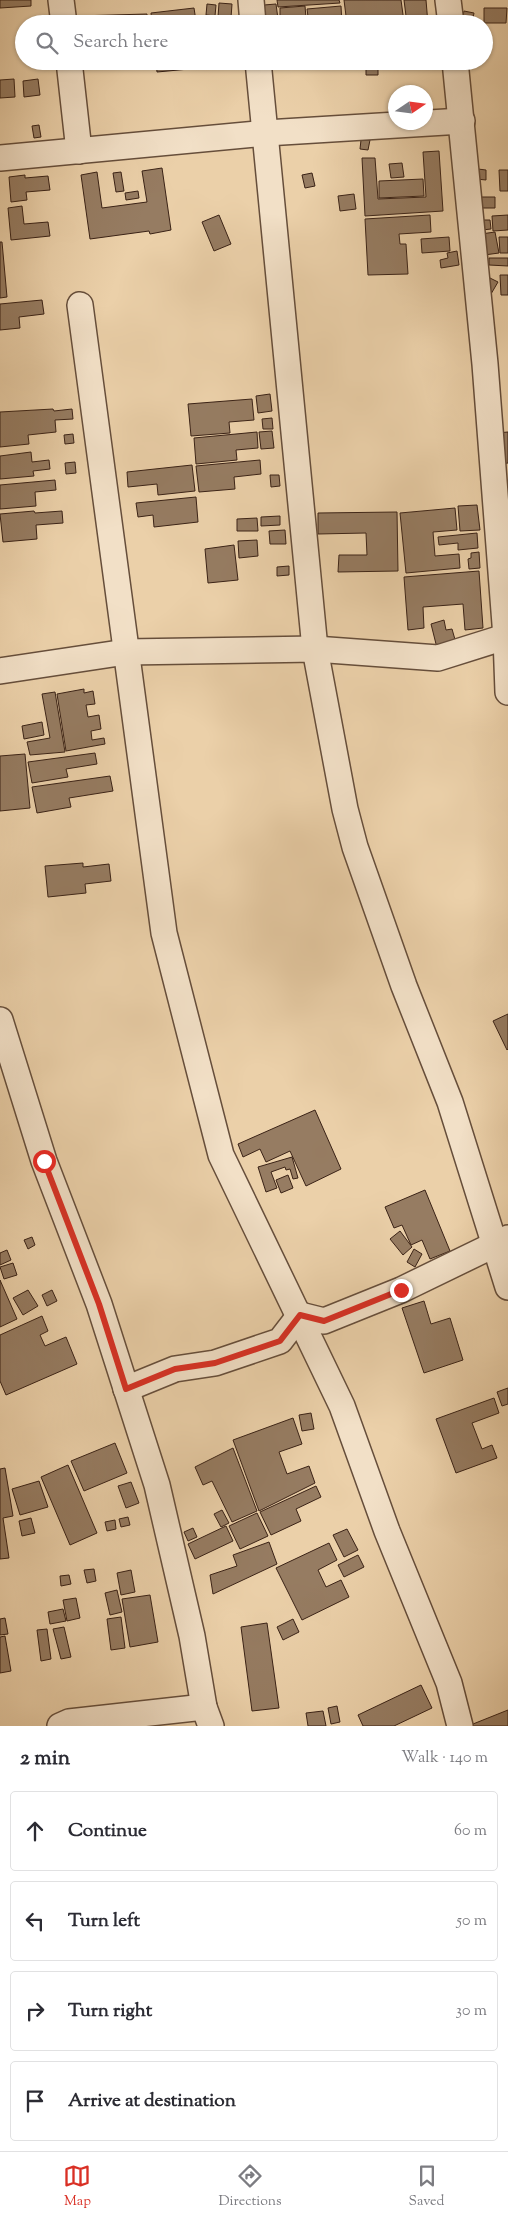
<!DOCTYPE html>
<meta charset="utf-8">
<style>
:root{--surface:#fff;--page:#f7f7f7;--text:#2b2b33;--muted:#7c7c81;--line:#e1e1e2;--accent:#d93025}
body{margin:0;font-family:"Sorts Mill Goudy",serif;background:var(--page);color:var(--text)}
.compass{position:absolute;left:388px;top:85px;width:45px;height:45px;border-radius:50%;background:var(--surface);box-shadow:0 1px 4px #0004;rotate:77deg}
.stop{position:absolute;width:15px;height:15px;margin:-11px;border:4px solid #d93025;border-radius:50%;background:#fff}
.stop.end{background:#d93025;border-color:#fff;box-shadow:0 1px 5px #0008}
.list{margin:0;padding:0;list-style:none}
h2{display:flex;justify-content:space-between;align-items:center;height:65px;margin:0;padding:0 20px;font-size:21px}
h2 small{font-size:16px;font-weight:400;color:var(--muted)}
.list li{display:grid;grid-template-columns:32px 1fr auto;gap:15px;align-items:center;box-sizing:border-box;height:80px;margin:0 10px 10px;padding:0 10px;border:1px solid var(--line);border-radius:5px}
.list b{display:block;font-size:19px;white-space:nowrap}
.list em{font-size:16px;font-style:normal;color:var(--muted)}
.icon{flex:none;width:28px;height:28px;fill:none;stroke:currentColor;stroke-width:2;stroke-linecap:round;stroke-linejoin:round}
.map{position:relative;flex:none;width:508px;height:1726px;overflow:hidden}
.search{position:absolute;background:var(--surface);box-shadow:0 1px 4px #0004;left:15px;right:15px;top:15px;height:55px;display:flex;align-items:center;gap:12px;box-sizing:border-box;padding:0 18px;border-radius:28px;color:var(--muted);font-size:19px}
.sheet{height:425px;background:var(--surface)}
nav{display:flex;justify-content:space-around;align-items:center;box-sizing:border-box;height:70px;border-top:1px solid var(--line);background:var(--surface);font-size:14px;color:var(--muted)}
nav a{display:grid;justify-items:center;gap:2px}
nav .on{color:var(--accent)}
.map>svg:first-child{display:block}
</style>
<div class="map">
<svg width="508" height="1726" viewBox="0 0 508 1726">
<rect width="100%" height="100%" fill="#ebd0a9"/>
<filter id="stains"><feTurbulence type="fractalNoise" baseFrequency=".004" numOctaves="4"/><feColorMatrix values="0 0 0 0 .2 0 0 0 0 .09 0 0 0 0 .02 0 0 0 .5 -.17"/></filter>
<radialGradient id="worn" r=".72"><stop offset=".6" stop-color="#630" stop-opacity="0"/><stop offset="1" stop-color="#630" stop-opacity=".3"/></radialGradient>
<!-- building -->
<g fill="#967c62" stroke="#3a2216">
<polygon points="0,0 31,0 31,6 0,8"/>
<polygon points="277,0 339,0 340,3 278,7"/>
<polygon points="344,0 401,0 404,22 347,24"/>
<polygon points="404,0 426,0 428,24 407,24"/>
<polygon points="219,3 232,4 231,18 218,17"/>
<polygon points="207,4 216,5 215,16 206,15"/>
<polygon points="276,4 278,19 265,21 264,5"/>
<polygon points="305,6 306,18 280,20 280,8"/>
<polygon points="341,6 342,24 309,24 307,9"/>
<polygon points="194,8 196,21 184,22 184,24 152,24 151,13"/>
<polygon points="484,8 507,8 506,23 484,23"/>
<polygon points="464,11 474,13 472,23 462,20"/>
<polygon points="147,14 147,24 77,24 77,16"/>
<polygon points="156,61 199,61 200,68 157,72"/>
<polygon points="366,63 378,64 378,75 366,75"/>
<polygon points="14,79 15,97 0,98 0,80"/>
<polygon points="38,79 40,95 24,97 23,81"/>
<polygon points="39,125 41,137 34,138 32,126"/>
<polygon points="361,140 370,140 368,150 360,149"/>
<polygon points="439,151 443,211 365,216 362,158 375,158 378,199 426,197 423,152"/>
<polygon points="402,163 404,177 391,178 389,164"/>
<polygon points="162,168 171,230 150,234 149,231 90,239 81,175 97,172 102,208 147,202 142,171"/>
<polygon points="478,169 486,170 486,180 476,179"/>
<polygon points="499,170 508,170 508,191 500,191"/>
<polygon points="121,172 124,191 116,192 113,173"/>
<polygon points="312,173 315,186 305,188 302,175"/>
<polygon points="25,175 25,178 48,176 50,190 26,192 27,200 11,202 9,177"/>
<polygon points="423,179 424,196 379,198 379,181"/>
<polygon points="138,191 139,198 126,200 125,193"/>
<polygon points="354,194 356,209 340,211 338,196"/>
<polygon points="479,197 495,197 495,208 480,208"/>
<polygon points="22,206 24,224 48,222 50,236 11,240 8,208"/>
<polygon points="219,215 231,244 214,251 202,222"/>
<polygon points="430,215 431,232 399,234 400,244 406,244 408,274 368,275 365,219"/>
<polygon points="508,215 508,230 493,231 492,216"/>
<polygon points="482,220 490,220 491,229 482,230"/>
<polygon points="495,232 499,253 484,255 481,234"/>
<polygon points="449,237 450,251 422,253 421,239"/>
<polygon points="499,237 508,237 508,253 500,253"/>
<polygon points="0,242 2,242 7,297 0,298"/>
<polygon points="457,251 459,265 441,268 440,260 448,258 447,253"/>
<polygon points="489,258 508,258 508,266 489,265"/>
<polygon points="500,275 508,275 508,295 501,295"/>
<polygon points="490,278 498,282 491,294 484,289"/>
<polygon points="42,300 44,314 19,317 20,328 0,330 0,304"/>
<polygon points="270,394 272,411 258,413 256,396"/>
<polygon points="252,399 254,420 229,422 230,433 191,436 188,404"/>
<polygon points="53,409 54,411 72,409 73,419 55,420 56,432 28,435 29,444 0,447 0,412"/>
<polygon points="272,418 273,429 263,429 262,419"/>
<polygon points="272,431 274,448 261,449 259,432"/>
<polygon points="257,432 258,448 236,450 237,460 196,464 194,438"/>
<polygon points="508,432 508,463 501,464 497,433"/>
<polygon points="73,434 74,443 65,444 64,435"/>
<polygon points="31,452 32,462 49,460 50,469 33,471 34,476 0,479 0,456"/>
<polygon points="260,460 261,474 234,477 235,489 199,492 196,466"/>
<polygon points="75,462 76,473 66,474 65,463"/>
<polygon points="192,465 195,491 158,495 157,484 128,487 127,472"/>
<polygon points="270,475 279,475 280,486 271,487"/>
<polygon points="55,480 56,490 35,492 36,506 0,509 0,485"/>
<polygon points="196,497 198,522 154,527 153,515 138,517 136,503"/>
<polygon points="477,505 480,530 460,531 458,506"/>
<polygon points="455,508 457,530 433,532 435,556 459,554 460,568 406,573 400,513"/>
<polygon points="34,511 35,513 62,511 63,523 36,525 37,539 3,542 0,514"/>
<polygon points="397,512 398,571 338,572 339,555 367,555 366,533 318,534 318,513"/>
<polygon points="280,516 280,525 261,526 261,517"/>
<polygon points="257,518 258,531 237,531 237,519"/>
<polygon points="285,530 286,544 270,544 269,531"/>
<polygon points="477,533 478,548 458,550 458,543 439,545 438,537"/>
<polygon points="257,540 258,556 239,558 238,541"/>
<polygon points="234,545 238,580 208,583 205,549"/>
<polygon points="479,552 480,568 469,569 468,559 471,558 471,553"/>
<polygon points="289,566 289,575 277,576 277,567"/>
<polygon points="479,571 483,628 465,630 463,604 423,607 424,628 408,630 404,577"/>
<polygon points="444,620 446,630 452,629 456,643 437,648 431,624"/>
<polygon points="84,689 84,693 93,691 95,704 86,705 88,717 99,715 101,729 91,731 92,740 104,738 105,744 66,751 57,694"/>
<polygon points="55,692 65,752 30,755 27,742 50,738 42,694"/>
<polygon points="42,722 44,735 24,739 22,726"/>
<polygon points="95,753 97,764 66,769 68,777 32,783 28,762"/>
<polygon points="25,754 30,808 0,811 0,756"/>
<polygon points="110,776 113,791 69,798 71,807 37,813 32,787"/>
<polygon points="83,863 83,867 109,864 111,881 85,884 86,893 48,897 45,866"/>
<polygon points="508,1014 508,1049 507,1050 493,1021"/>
<polygon points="315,1110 341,1169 306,1186 290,1151 266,1162 260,1149 243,1157 238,1144"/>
<polygon points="292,1157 298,1178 293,1179 290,1169 286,1170 285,1167 271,1172 277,1188 266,1192 258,1167"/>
<polygon points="288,1175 293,1188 281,1193 276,1180"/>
<polygon points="425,1190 450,1251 430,1259 422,1240 411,1245 402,1225 394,1228 385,1207"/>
<polygon points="400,1231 412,1247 403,1255 390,1239"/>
<polygon points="32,1237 35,1245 28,1249 24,1240"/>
<polygon points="414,1249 422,1254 415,1267 407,1262"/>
<polygon points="7,1250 11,1260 0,1265 0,1253"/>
<polygon points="13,1263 17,1275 4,1279 0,1267"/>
<polygon points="0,1280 17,1319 0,1327"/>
<polygon points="28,1290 38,1306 23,1315 13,1298"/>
<polygon points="52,1290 57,1301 47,1306 42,1295"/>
<polygon points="424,1301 431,1324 450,1318 463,1360 424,1373 402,1308"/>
<polygon points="42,1316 48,1331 40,1335 45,1346 66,1337 77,1364 6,1395 0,1381 0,1335"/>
<polygon points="508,1388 508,1404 502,1406 497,1392"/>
<polygon points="494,1398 499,1413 472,1423 482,1449 492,1445 497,1458 456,1473 436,1419"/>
<polygon points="311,1413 314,1429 302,1431 299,1415"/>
<polygon points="293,1418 302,1444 279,1452 287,1474 309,1466 315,1483 259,1511 233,1440"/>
<polygon points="115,1443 127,1473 84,1491 71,1461"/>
<polygon points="233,1448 257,1511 232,1522 212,1481 203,1485 195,1467"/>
<polygon points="68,1465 97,1533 70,1545 41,1477"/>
<polygon points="5,1468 13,1516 3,1518 9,1558 0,1559 0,1469"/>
<polygon points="39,1481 48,1507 20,1515 12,1489"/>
<polygon points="131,1482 139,1503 126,1508 118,1486"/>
<polygon points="316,1486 321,1497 296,1509 301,1521 271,1535 260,1512"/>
<polygon points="222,1510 229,1523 221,1527 214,1514"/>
<polygon points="257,1513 268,1536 240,1549 229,1526"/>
<polygon points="128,1517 130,1525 121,1527 119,1519"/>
<polygon points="31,1518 35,1533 22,1536 19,1521"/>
<polygon points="115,1520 116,1529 107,1531 105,1522"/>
<polygon points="226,1526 233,1541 195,1559 188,1544"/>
<polygon points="193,1528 197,1537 188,1541 184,1532"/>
<polygon points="347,1529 358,1550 344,1557 333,1535"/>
<polygon points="269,1542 277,1564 213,1594 210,1575 237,1566 233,1555"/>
<polygon points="329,1543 337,1560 318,1570 326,1587 341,1580 349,1597 302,1620 276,1568"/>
<polygon points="358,1555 364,1567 344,1577 338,1565"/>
<polygon points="94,1569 96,1581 87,1583 84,1570"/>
<polygon points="131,1570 135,1592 121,1595 117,1573"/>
<polygon points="69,1575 71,1584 61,1586 60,1576"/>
<polygon points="117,1590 122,1612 110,1615 105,1593"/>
<polygon points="150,1595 158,1642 130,1647 122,1599"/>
<polygon points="76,1598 80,1618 67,1621 63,1600"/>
<polygon points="63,1609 66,1621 50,1624 48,1612"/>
<polygon points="121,1617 125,1648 111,1650 107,1619"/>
<polygon points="5,1618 8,1634 0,1635 0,1619"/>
<polygon points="293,1619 299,1632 283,1640 277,1627"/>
<polygon points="267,1623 279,1708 252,1711 241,1627"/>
<polygon points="64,1627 71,1657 61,1659 53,1629"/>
<polygon points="47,1629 51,1659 41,1661 37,1630"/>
<polygon points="5,1636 11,1671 0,1673 0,1637"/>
<polygon points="421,1685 432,1708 394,1726 363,1726 358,1715"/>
<polygon points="337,1706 340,1722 331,1724 328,1708"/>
<polygon points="508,1710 508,1726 468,1726"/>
<polygon points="323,1711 326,1726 308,1726 306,1713"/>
</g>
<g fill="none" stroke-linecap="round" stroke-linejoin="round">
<defs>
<g id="street">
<polyline points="61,0 64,24"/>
<polyline points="251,0 253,24"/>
<polyline points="448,0 451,24"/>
<polyline points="69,61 79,151"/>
<polyline points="258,61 315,649 345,809 355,847 404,986 450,1102 508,1287"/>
<polyline points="455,61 485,364 506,637 508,692"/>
<polyline points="0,158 266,133 462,121"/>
<polyline points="80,305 164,933 221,1155 342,1406 387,1531 449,1683 460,1726"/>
<polyline points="0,671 126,652 315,649 438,658 508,636"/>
<polyline points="0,1020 44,1161 99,1304 157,1485 192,1636 204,1707 211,1726"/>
<polyline points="126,1389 175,1369 215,1363 280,1341 300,1315 324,1321 401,1290 508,1238"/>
<polyline points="60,1726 69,1722 204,1707"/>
</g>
</defs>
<!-- street casing -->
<use href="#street" stroke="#664e3b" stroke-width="28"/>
<!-- street -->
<use href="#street" stroke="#f2e0c7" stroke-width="25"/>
</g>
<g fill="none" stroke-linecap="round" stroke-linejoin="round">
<!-- route -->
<polyline stroke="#d93025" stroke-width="6" points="44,1161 99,1304 126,1389 175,1369 215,1363 280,1341 300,1315 324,1321 401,1290"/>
</g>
<rect width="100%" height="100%" filter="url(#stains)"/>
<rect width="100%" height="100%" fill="url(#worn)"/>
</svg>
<svg class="compass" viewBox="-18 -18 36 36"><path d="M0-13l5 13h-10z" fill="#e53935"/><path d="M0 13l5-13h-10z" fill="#7c7c81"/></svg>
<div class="stop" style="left:44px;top:1161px"></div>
<div class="stop end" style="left:401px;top:1290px"></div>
<div class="search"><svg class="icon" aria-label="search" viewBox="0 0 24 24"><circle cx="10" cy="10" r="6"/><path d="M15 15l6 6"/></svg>Search here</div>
</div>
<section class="sheet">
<h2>2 min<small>Walk · 140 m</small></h2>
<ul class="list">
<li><svg class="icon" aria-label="ahead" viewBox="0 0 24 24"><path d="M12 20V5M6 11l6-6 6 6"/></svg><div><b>Continue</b></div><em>60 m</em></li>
<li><svg class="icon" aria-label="left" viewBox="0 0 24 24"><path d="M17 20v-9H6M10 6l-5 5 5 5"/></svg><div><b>Turn left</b></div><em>50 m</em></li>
<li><svg class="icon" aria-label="right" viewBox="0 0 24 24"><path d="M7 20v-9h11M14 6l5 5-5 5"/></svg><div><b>Turn right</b></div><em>30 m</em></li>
<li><svg class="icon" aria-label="arrive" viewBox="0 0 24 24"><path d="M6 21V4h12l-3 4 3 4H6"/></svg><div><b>Arrive at destination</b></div></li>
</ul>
</section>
<nav>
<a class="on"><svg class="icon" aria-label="map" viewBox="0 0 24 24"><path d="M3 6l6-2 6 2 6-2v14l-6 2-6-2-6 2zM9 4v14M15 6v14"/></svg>Map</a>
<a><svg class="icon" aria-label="directions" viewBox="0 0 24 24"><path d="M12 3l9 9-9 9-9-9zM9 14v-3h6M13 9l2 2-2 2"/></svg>Directions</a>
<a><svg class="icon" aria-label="saved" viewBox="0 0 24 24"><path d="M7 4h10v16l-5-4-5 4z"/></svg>Saved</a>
</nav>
